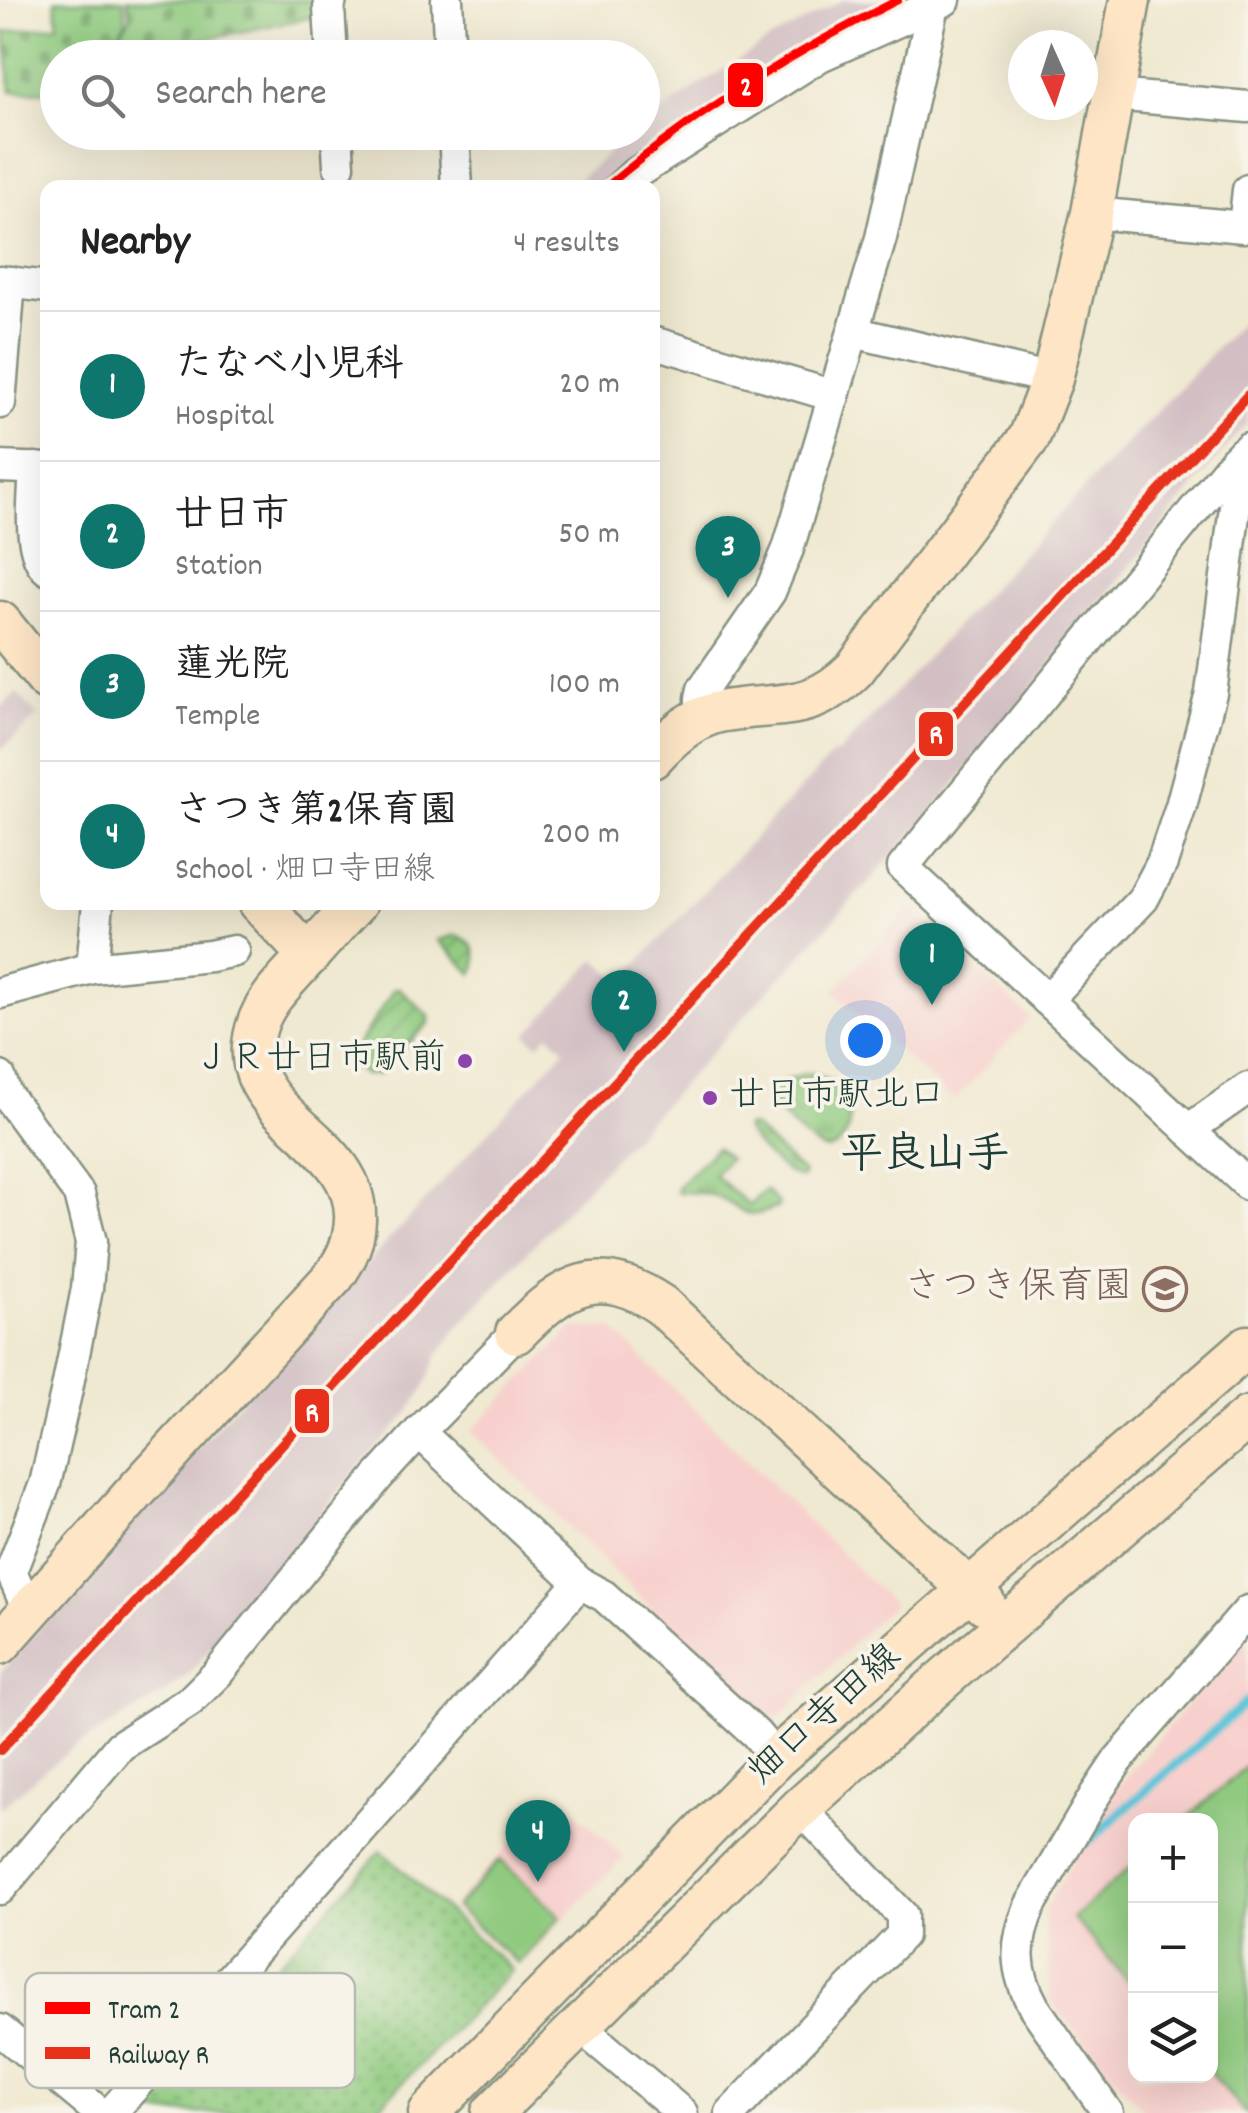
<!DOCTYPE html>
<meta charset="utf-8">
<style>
:root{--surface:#fff;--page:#f2f2f2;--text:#222;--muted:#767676;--line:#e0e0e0;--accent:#0f766e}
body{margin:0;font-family:Dekko,"Klee One",sans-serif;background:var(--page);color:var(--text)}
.controls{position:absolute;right:30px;bottom:30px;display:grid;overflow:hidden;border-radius:20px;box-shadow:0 10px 40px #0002}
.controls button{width:90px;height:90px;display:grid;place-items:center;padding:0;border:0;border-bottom:2px solid var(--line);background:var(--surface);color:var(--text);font:50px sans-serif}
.compass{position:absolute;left:1008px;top:30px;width:90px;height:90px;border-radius:50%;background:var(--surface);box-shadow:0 10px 40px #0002;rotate:177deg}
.you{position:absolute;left:865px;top:1040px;width:35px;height:35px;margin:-25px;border:8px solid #fff;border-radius:50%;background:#1a73e8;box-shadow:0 0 0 15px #1a73e833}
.badge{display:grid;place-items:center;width:65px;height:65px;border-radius:50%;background:var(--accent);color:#fff;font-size:32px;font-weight:700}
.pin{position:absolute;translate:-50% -82px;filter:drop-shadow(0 2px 5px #0008)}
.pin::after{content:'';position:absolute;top:52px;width:35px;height:30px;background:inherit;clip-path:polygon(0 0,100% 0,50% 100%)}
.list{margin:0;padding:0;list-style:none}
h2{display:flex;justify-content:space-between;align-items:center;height:130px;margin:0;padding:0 40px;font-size:42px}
h2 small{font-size:32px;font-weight:400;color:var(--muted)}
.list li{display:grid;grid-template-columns:65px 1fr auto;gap:30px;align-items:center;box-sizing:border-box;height:150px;padding:0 40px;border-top:2px solid var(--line)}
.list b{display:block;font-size:38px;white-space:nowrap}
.list p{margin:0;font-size:32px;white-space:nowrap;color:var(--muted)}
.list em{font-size:32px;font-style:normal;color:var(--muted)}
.icon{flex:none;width:55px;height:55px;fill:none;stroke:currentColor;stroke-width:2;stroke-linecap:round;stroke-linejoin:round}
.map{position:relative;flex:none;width:1248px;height:2113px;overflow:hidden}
.search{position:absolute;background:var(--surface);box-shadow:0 10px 40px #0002;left:40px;top:40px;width:620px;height:110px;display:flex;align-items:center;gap:25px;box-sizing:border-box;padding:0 35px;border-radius:55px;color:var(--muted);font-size:38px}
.panel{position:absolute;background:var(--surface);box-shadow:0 10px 40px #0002;left:40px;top:180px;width:620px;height:730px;border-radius:20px}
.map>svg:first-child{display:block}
</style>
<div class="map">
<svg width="1248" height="2113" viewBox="0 0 1248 2113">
<defs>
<pattern id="grass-tufts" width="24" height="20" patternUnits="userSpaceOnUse" patternTransform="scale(2.5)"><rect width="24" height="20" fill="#8fca7f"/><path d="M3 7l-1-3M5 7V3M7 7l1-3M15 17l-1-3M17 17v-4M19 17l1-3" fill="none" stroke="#74a569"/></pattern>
<pattern id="cemetery-stones" width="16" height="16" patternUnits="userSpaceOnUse" patternTransform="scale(2.5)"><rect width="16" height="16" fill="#8fca7f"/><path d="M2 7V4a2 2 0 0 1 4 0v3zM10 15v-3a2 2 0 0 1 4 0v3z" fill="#74a569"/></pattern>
<pattern id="park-dots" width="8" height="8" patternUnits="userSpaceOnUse" patternTransform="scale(2.5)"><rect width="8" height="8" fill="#8fca7f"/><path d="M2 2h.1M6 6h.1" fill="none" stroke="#74a569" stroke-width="1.8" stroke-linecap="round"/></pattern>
<pattern id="garden-furrows" width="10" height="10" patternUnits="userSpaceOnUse" patternTransform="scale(2.5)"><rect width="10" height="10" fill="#8fca7f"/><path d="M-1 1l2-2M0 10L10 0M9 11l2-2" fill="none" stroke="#74a569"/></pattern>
</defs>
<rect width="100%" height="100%" fill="#f7f3e8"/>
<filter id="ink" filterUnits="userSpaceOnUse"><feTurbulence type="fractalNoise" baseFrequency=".01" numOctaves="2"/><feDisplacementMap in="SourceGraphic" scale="20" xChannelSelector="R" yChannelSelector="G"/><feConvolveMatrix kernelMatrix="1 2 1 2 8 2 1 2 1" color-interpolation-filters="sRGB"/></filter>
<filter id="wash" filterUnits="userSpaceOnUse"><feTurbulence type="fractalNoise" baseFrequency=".0048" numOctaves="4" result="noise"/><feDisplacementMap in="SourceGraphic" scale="40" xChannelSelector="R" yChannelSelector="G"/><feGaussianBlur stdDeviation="2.25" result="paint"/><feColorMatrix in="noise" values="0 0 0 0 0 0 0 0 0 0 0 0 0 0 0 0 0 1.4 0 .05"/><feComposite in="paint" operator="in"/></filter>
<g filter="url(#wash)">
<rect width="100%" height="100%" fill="#f0e9d1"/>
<!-- built -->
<g fill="#f7d0cd" fill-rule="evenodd">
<polygon points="910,908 1030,1018 954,1101 834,991"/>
<polygon points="573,1328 612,1328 893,1604 770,1726 471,1431"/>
<path d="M 1248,1639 L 1248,2113 L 1146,2113 L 1051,2003 L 1044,1910 L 1118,1786 L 1236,1648 ZM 1136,1820 L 1210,1820 L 1210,2076 L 1136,2076 Z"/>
<polygon points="557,1794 624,1857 517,1966 452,1907"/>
</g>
<!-- industrial -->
<g fill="#d2bec3">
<polygon points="843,0 917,0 616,187 568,188 627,138 633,133 642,132 643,126 699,85 775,37"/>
<polygon points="1248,315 1248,423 1213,462 931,814 457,1328 437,1357 424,1389 405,1417 362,1463 190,1673 163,1694 76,1746 43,1771 0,1809 0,1673 230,1412 565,1049 549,1034 538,1045 527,1034 596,959 621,981 834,753 837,755 1043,532"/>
<polygon points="17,693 38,716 0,751 0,708"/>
</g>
<!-- grass -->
<g fill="url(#grass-tufts)" stroke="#57845a" stroke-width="2.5">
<path d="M 808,1073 C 873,1084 850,1161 820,1148 C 809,1143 781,1115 773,1105 C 772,1083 790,1078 808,1073 Z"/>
<path d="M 747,1126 L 753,1127 L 803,1173 L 802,1178 C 784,1175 754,1146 745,1129 Z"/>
<path d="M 716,1148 L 729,1158 L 714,1175 L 749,1206 L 765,1190 L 778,1203 L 778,1207 C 741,1223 747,1209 717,1197 C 704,1191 689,1193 676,1192 L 678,1186 Z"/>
</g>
<!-- cemetery -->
<g fill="url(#cemetery-stones)" stroke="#57845a" stroke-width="2.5">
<polygon points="55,0 123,0 126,21 103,57 58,58 57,92 11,91 5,32 58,25"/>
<polygon points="127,0 322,0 319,16 116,57 105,58 130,18"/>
</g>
<!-- park -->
<polygon fill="url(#park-dots)" stroke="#57845a" stroke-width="2.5" points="381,1851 512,1970 373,2113 154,2113 153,2101"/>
<!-- garden -->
<g fill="url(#garden-furrows)" stroke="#57845a" stroke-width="2.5">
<path d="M 456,935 C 475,941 481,956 473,974 L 438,940 Z"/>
<polygon points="399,988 429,1016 429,1023 379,1074 365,1075 355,1067 352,1054 394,989"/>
</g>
<!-- pitch -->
<g fill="#8fca7f" stroke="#57845a" stroke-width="2.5">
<polygon points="1248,1765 1248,2113 1245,2113 1211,2074 1210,1820 1185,1820"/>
<polygon points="500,1860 561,1917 518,1964 456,1907"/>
<polygon points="1135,1863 1135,1989 1073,1918"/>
</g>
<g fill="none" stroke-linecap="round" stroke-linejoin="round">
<!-- stream -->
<polyline stroke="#5dc6d9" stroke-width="9" points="1087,1842 1248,1701"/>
</g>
</g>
<g filter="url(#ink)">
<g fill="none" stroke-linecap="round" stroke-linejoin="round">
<defs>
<g id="street">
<polyline points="331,0 329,8 332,58"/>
<polyline points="447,0 450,58"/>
<polyline points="1114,95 1248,107"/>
<polyline points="337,132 339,166"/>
<polyline points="454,132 457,188"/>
<polyline points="619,188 633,175 820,56 945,0"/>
<polyline points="1092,213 1244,227 1248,190"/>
<polyline points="0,281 48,287"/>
<polyline points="853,332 1052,379"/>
<polyline points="652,342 834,396"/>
<polyline points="0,403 10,282"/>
<polyline points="1248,448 1235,460 903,867 1248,1185"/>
<polyline points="0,467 48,469"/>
<path d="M 35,468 C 34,494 26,553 48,570"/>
<polyline points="701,718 701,698 703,689 770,592 788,549 881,238 933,6"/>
<polyline points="92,968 98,902"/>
<polyline points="0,993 92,968 210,956 234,951"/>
<polyline points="1047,1000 1143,899 1162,863 1181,806 1211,693 1242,453"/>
<polyline points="0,1077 6,1094 79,1194 91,1242 87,1289 67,1389 45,1484 11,1571 29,1612"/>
<polyline points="1188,1130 1248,1088"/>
<polyline points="419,1432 580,1583 604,1596 756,1734 776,1758"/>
<polyline points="0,1889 120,1746 190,1701 218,1673 378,1477 419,1432 516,1333"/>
<polyline points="579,2026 682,2113"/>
<polyline points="0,2030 100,2113"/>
<polyline points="111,2113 580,1583"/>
<polyline points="731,2113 902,1935 902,1915 800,1808"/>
<path d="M 1108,2113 L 1034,2007 C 1014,1970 1014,1944 1030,1906 L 1095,1795 L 1119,1759 L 1248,1611"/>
</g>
<g id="secondary">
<polyline points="0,622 48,681"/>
<path d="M 652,758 C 668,740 686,723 709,715 C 721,710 734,710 748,708 C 796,704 819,705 855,669 L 1029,438 L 1052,379 L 1092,213 L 1130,0"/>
<polyline points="258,902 309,956"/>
<path d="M 516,1333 C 563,1285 598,1262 661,1305 L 985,1604"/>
<path d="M 0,1644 L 137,1490 L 334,1276 C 347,1258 354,1242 355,1220 C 359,1132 222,1116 259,1020 C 268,998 285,982 300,965 C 319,944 338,923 357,902"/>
<polyline points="429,2113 776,1758 1248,1346"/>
<polyline points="492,2113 800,1808 947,1676 1248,1417"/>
</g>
</defs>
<!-- street casing -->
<use href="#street" stroke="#889382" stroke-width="35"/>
<!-- secondary casing -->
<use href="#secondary" stroke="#889382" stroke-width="45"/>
<!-- street -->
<use href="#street" stroke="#fff" stroke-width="30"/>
<!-- secondary -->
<use href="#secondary" stroke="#fde5c5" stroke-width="40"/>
<defs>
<polyline id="rail-1" points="0,1750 1248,395"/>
</defs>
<!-- rail-1 casing -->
<use href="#rail-1" stroke="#f7f3e8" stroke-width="18"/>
<!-- rail-1 -->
<use href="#rail-1" stroke="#e7311b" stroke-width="10"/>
<defs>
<path id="tram-1" d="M 605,188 C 695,112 793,52 898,0"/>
</defs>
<!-- tram-1 casing -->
<use href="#tram-1" stroke="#f7f3e8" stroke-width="15"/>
<!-- tram-1 -->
<use href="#tram-1" stroke="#f00" stroke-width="8"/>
</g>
</g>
<!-- icons -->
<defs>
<symbol id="school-ring" viewBox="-11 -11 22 22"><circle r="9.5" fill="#f7f3e8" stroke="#8d6e63" stroke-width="1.5"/><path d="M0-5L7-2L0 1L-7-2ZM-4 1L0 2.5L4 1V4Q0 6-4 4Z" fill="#8d6e63"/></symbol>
</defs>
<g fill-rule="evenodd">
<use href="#school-ring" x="1140" y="1264" width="50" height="50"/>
</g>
<!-- markers -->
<g fill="#8e44ad" stroke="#f7f3e8" stroke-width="4">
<circle cx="465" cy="1061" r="9"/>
<circle cx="710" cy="1098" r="9"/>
</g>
<g text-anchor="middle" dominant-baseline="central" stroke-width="8" stroke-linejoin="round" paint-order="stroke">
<!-- bus labels -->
<g font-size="36" fill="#1f3d34" stroke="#f7f3e8" text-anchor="end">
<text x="446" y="1061">ＪＲ廿日市駅前</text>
<text x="729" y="1098" text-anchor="start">廿日市駅北口</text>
</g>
<!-- education labels -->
<g font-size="38" fill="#785e54" stroke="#f7f3e8" text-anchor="end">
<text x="1132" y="1289">さつき保育園</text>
</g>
<!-- street labels -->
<g font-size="38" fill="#1f3d34" stroke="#f7f3e8">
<text transform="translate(826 1716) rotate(-42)">畑口寺田線</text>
</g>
<!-- quarter labels -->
<g font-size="42" font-weight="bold" fill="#1f3d34" stroke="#f7f3e8">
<text x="925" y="1158">平良山手</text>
</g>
</g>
<!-- legend -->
<rect x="25" y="1973" width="330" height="115" rx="15" fill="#f7f3e8" stroke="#b6bcb2" stroke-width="2.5"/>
<rect x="45" y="2002" width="45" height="12" fill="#f00"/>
<rect x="45" y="2047" width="45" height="12" fill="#e7311b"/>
<g font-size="28" fill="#1f3d34">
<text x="108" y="2018">Tram 2</text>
<text x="108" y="2063">Railway R</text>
</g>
<g stroke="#f7f3e8" stroke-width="4">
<rect x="726" y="61" width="39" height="48" rx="10" fill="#f00"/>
<rect x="917" y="710" width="38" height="48" rx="10" fill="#e7311b"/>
<rect x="293" y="1387" width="38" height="48" rx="10" fill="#e7311b"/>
</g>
<g font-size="28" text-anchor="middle" font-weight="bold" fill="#fff">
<text x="746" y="95">2</text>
<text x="936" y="743">R</text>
<text x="312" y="1421">R</text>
</g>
</svg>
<div class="controls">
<button>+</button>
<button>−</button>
<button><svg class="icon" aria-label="layers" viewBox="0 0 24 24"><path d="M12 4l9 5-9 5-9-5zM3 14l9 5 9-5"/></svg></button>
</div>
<svg class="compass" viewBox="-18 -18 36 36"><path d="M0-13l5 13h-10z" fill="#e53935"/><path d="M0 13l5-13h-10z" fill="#767676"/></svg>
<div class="you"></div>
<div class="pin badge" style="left:932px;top:1005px">1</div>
<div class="pin badge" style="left:624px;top:1052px">2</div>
<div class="pin badge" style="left:728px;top:598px">3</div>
<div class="pin badge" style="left:538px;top:1882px">4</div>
<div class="search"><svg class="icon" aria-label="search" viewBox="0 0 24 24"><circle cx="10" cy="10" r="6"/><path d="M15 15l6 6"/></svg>Search here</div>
<section class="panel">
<h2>Nearby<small>4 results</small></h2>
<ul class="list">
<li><span class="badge">1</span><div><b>たなべ小児科</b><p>Hospital</p></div><em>20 m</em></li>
<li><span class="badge">2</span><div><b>廿日市</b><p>Station</p></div><em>50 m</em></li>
<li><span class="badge">3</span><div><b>蓮光院</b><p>Temple</p></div><em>100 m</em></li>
<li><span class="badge">4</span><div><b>さつき第2保育園</b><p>School · 畑口寺田線</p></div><em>200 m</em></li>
</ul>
</section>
</div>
